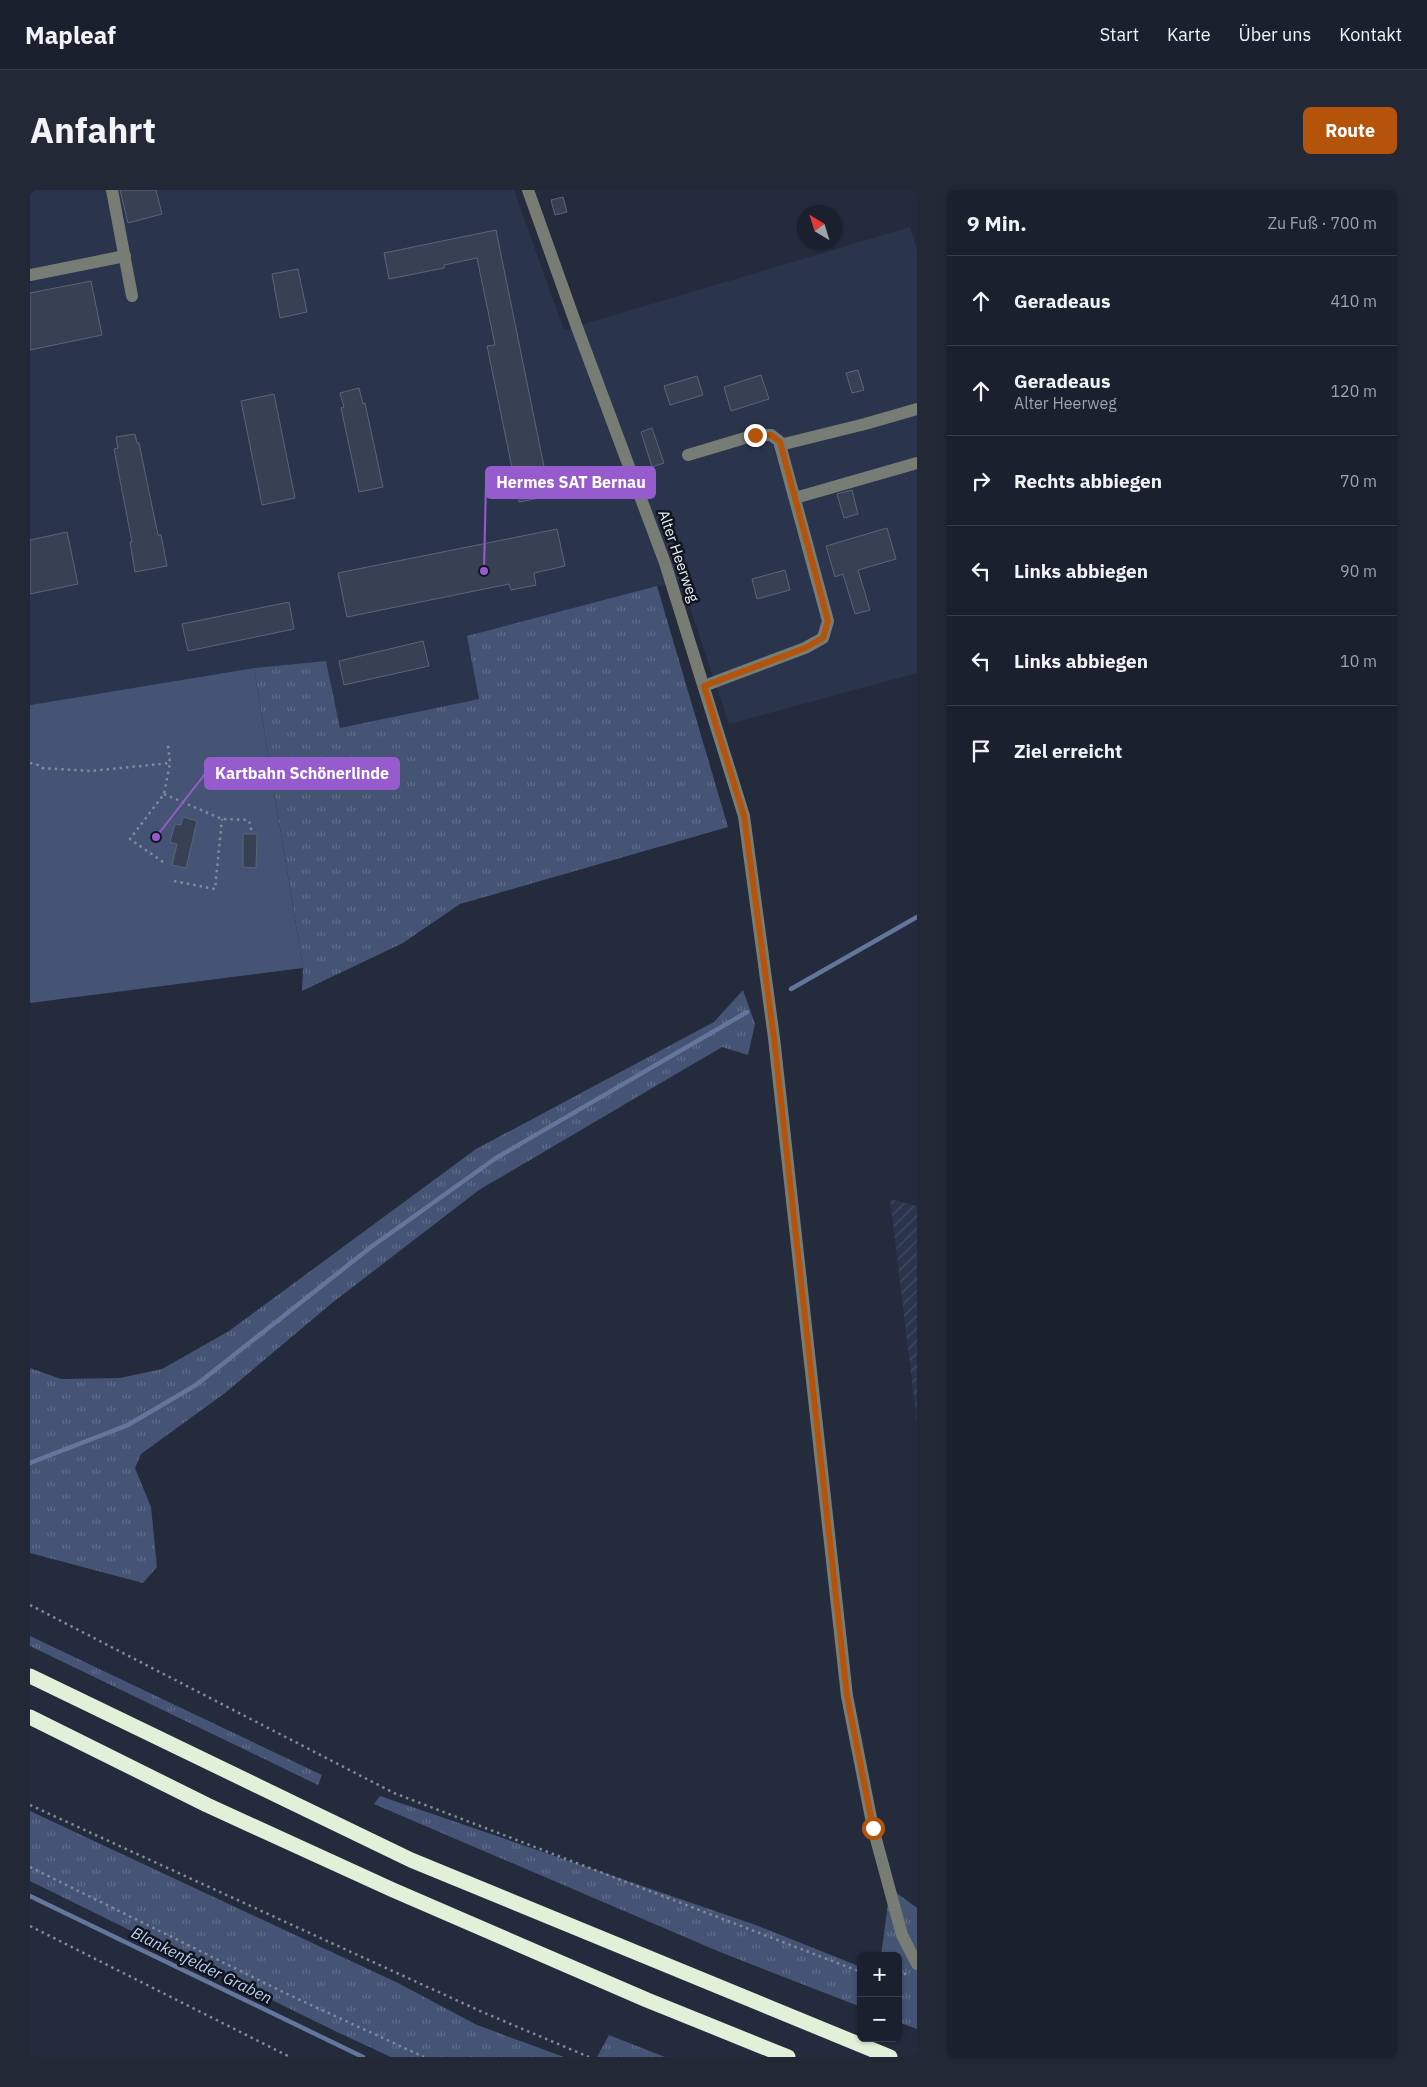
<!DOCTYPE html>
<html lang="de">
<meta charset="utf-8">
<style>
:root{--surface:#1a202e;--page:#232836;--text:#f1f3f6;--muted:#9fa3aa;--line:#383e4a;--accent:#b45309}
body{margin:0;font-family:"IBM Plex Sans",sans-serif;background:var(--page);color:var(--text)}
.controls{position:absolute;right:15px;bottom:15px;display:grid;overflow:hidden;border-radius:8px;box-shadow:0 1px 4px #0004}
.controls button{width:45px;height:45px;display:grid;place-items:center;padding:0;border:0;border-bottom:1px solid var(--line);background:var(--surface);color:var(--text);font:25px sans-serif}
.compass{position:absolute;left:767px;top:15px;width:45px;height:45px;border-radius:50%;background:var(--surface);box-shadow:0 1px 4px #0004;rotate:322deg}
.stop{position:absolute;width:15px;height:15px;margin:-11px;border:4px solid #b45309;border-radius:50%;background:#fff}
.stop.end{background:#b45309;border-color:#fff;box-shadow:0 1px 5px #0008}
.list{margin:0;padding:0;list-style:none}
h2{display:flex;justify-content:space-between;align-items:center;height:65px;margin:0;padding:0 20px;font-size:21px}
h2 small{font-size:16px;font-weight:400;color:var(--muted)}
.list li{display:grid;grid-template-columns:32px 1fr auto;gap:15px;align-items:center;box-sizing:border-box;height:90px;padding:0 20px;border-top:1px solid var(--line)}
.list b{display:block;font-size:19px;white-space:nowrap}
.list p{margin:0;font-size:16px;white-space:nowrap;color:var(--muted)}
.list em{font-size:16px;font-style:normal;color:var(--muted)}
.icon{flex:none;width:28px;height:28px;fill:none;stroke:currentColor;stroke-width:2;stroke-linecap:round;stroke-linejoin:round}
.map{position:relative;flex:none;width:887px;height:1867px;overflow:hidden;border-radius:8px}
header{display:flex;align-items:center;gap:30px;box-sizing:border-box;height:70px;padding:0 25px;background:var(--surface);border-bottom:1px solid var(--line)}
header strong{font-size:24px}
nav{display:flex;gap:28px;margin-inline-start:auto;font-size:18px}
.intro{display:flex;align-items:center;justify-content:space-between;box-sizing:border-box;height:120px;padding:0 30px}
h1{margin:0;font-size:35px}
.button{padding:12px 22px;border-radius:8px;background:var(--accent);color:#fff;font-size:18px;font-weight:700}
main{display:flex;gap:30px;padding:0 30px}
aside{flex:1;background:var(--surface);border-radius:8px;box-shadow:0 1px 4px #0004}
.map>svg:first-child{display:block}
</style>
<header>
<strong>Mapleaf</strong>
<nav><a>Start</a><a>Karte</a><a>Über uns</a><a>Kontakt</a></nav>
</header>
<div class="intro"><h1>Anfahrt</h1><a class="button">Route</a></div>
<main>
<div class="map">
<svg width="887" height="1867" viewBox="0 0 887 1867">
<defs>
<pattern id="industrial-furrows" width="10" height="10" patternUnits="userSpaceOnUse" patternTransform="scale(1.25)"><rect width="10" height="10" fill="#2a354d"/><path d="M-1 1l2-2M0 10L10 0M9 11l2-2" fill="none" stroke="#3f495f"/></pattern>
<pattern id="grass-tufts" width="24" height="20" patternUnits="userSpaceOnUse" patternTransform="scale(1.25)"><rect width="24" height="20" fill="#455474"/><path d="M3 7l-1-3M5 7V3M7 7l1-3M15 17l-1-3M17 17v-4M19 17l1-3" fill="none" stroke="#606d89"/></pattern>
</defs>
<rect width="100%" height="100%" fill="#232b3d"/>
<!-- built -->
<polygon fill="#2a354d" points="0,0 484,0 534,140 880,37 887,60 887,483 699,534 651,391 438,446 449,509 310,538 296,471 224,478 0,515"/>
<!-- industrial -->
<polygon fill="url(#industrial-furrows)" points="860,1009 887,1016 887,1232"/>
<!-- grass -->
<g fill="url(#grass-tufts)">
<polygon points="627,396 698,637 430,714 373,753 272,801 273,778 224,478 296,471 310,538 449,509 437,446"/>
<polygon points="713,800 725,834 718,865 692,857 449,1000 302,1113 195,1203 111,1264 105,1278 121,1317 127,1377 113,1393 0,1363 0,1178 31,1189 90,1188 132,1179 199,1141 446,959 684,832"/>
<polygon points="0,1446 292,1585 288,1595 0,1456"/>
<polygon points="350,1606 723,1734 831,1777 831,1817 690,1762 344,1614"/>
<polygon points="0,1621 368,1793 447,1835 534,1867 361,1867 307,1842 0,1691"/>
<polygon points="860,1698 887,1718 887,1839 868,1832 868,1766 851,1766"/>
<polygon points="579,1845 635,1867 636,1867 567,1867"/>
</g>
<!-- pitch -->
<polygon fill="#455474" points="224,478 273,778 0,813 0,515"/>
<g fill="none" stroke-linecap="round" stroke-linejoin="round">
<!-- stream -->
<g stroke="#64769b" stroke-width="4.5">
<polyline points="761,799 887,727"/>
<polyline points="0,1273 98,1235 166,1195 341,1057 466,968 717,822"/>
<polyline points="0,1706 333,1867"/>
</g>
</g>
<!-- building -->
<g fill="#384154" stroke="#5a6479">
<polygon points="90,0 126,0 132,24 98,33"/>
<polygon points="533,7 537,22 525,25 521,10"/>
<polygon points="466,40 520,306 489,312 457,156 465,155 447,68 414,75 414,78 359,89 354,63"/>
<polygon points="268,79 277,122 250,128 242,84"/>
<polygon points="61,91 72,145 0,160 0,103"/>
<polygon points="828,180 834,200 822,203 816,183"/>
<polygon points="731,185 739,209 701,221 694,197"/>
<polygon points="667,186 673,205 640,215 634,196"/>
<polygon points="329,198 333,214 335,213 353,297 329,302 311,218 314,217 310,203"/>
<polygon points="244,204 265,308 232,315 211,211"/>
<polygon points="622,238 634,273 622,277 611,242"/>
<polygon points="105,244 107,253 109,253 128,345 131,345 137,376 105,382 100,352 102,352 84,259 88,258 86,247"/>
<polygon points="822,300 828,324 814,328 807,304"/>
<polygon points="857,338 866,369 828,380 840,420 825,424 813,384 805,387 796,356"/>
<polygon points="527,339 535,376 504,383 506,395 481,400 479,394 317,427 308,383"/>
<polygon points="37,342 48,394 0,404 0,350"/>
<polygon points="755,380 760,400 727,409 722,389"/>
<polygon points="259,412 264,439 158,461 152,434"/>
<polygon points="393,451 399,476 314,495 309,471"/>
<polygon points="153,627 167,631 156,678 142,675 147,654 140,652 145,634 151,635"/>
<polygon points="213,644 227,644 226,678 213,677"/>
</g>
<g fill="none" stroke-linecap="round" stroke-linejoin="round">
<!-- path -->
<g stroke="#828998" stroke-width="2.5" stroke-dasharray="2.5 4" stroke-linecap="butt">
<polyline points="0,573 8,575 12,578 61,581 140,573"/>
<polyline points="134,604 192,629 218,630 221,635 221,641"/>
<polyline points="133,672 100,649 134,604 140,573 138,555"/>
<polyline points="144,691 185,699 192,629"/>
<polyline points="0,1415 364,1603 831,1782"/>
<polyline points="0,1615 450,1821 559,1867"/>
<polyline points="0,1677 255,1803 394,1867"/>
<polyline points="0,1736 260,1867"/>
<polyline points="868,1786 873,1786 878,1781"/>
</g>
<!-- minor -->
<g stroke="#777d74" stroke-width="12">
<polyline points="82,0 102,106"/>
<polyline points="498,0 548,140 635,373 714,626 744,848 817,1506 843,1638 872,1745 887,1774"/>
<polyline points="0,85 95,66"/>
<polyline points="750,255 835,234 887,219"/>
<polyline points="658,265 725,245 741,245 749,251 798,431 793,448 775,458 674,496"/>
<polyline points="765,308 887,273"/>
</g>
<!-- highway -->
<g stroke="#e0f0d9" stroke-width="15">
<polyline points="0,1486 381,1670 860,1867"/>
<polyline points="0,1527 177,1615 363,1700 617,1810 758,1867"/>
</g>
</g>
<g fill="none" stroke-linecap="round" stroke-linejoin="round">
<!-- route -->
<polyline stroke="#b45309" stroke-width="6" points="725,245 741,245 750,252 798,431 793,448 775,458 674,496 714,626 744,848 817,1506 843,1638"/>
</g>
<g text-anchor="middle" dominant-baseline="central" stroke-width="5" stroke-linejoin="round" paint-order="stroke">
<!-- street labels -->
<g font-size="15" fill="#e7edf9" stroke="#10141c">
<text transform="translate(649 366) rotate(71)">Alter Heerweg</text>
</g>
<!-- water labels -->
<g font-size="16" font-style="italic" fill="#bccff4" stroke="#10141c">
<text transform="translate(172 1775) rotate(26)">Blankenfelder Graben</text>
</g>
</g>
<!-- callouts -->
<path fill="none" stroke="#965cce" stroke-width="2" d="M454 381L456 292M126 647L175 584"/>
<g fill="#965cce" stroke="#10141c" stroke-width="2">
<circle cx="454" cy="381" r="5"/>
<circle cx="126" cy="647" r="5"/>
</g>
<g fill="#965cce" stroke="#965cce" stroke-width="2">
<rect x="456" y="277" width="169" height="31" rx="5"/>
<rect x="175" y="568" width="194" height="31" rx="5"/>
</g>
<g font-size="16" text-anchor="middle" font-weight="bold" fill="#fff">
<text x="541" y="298">Hermes SAT Bernau</text>
<text x="272" y="589">Kartbahn Schönerlinde</text>
</g>
</svg>
<div class="controls">
<button>+</button>
<button>−</button>
</div>
<svg class="compass" viewBox="-18 -18 36 36"><path d="M0-13l5 13h-10z" fill="#e53935"/><path d="M0 13l5-13h-10z" fill="#9fa3aa"/></svg>
<div class="stop" style="left:843px;top:1638px"></div>
<div class="stop end" style="left:725px;top:245px"></div>
</div>
<aside>
<h2>9 Min.<small>Zu Fuß · 700 m</small></h2>
<ul class="list">
<li><svg class="icon" aria-label="ahead" viewBox="0 0 24 24"><path d="M12 20V5M6 11l6-6 6 6"/></svg><div><b>Geradeaus</b></div><em>410 m</em></li>
<li><svg class="icon" aria-label="ahead" viewBox="0 0 24 24"><path d="M12 20V5M6 11l6-6 6 6"/></svg><div><b>Geradeaus</b><p>Alter Heerweg</p></div><em>120 m</em></li>
<li><svg class="icon" aria-label="right" viewBox="0 0 24 24"><path d="M7 20v-9h11M14 6l5 5-5 5"/></svg><div><b>Rechts abbiegen</b></div><em>70 m</em></li>
<li><svg class="icon" aria-label="left" viewBox="0 0 24 24"><path d="M17 20v-9H6M10 6l-5 5 5 5"/></svg><div><b>Links abbiegen</b></div><em>90 m</em></li>
<li><svg class="icon" aria-label="left" viewBox="0 0 24 24"><path d="M17 20v-9H6M10 6l-5 5 5 5"/></svg><div><b>Links abbiegen</b></div><em>10 m</em></li>
<li><svg class="icon" aria-label="arrive" viewBox="0 0 24 24"><path d="M6 21V4h12l-3 4 3 4H6"/></svg><div><b>Ziel erreicht</b></div></li>
</ul>
</aside>
</main>
